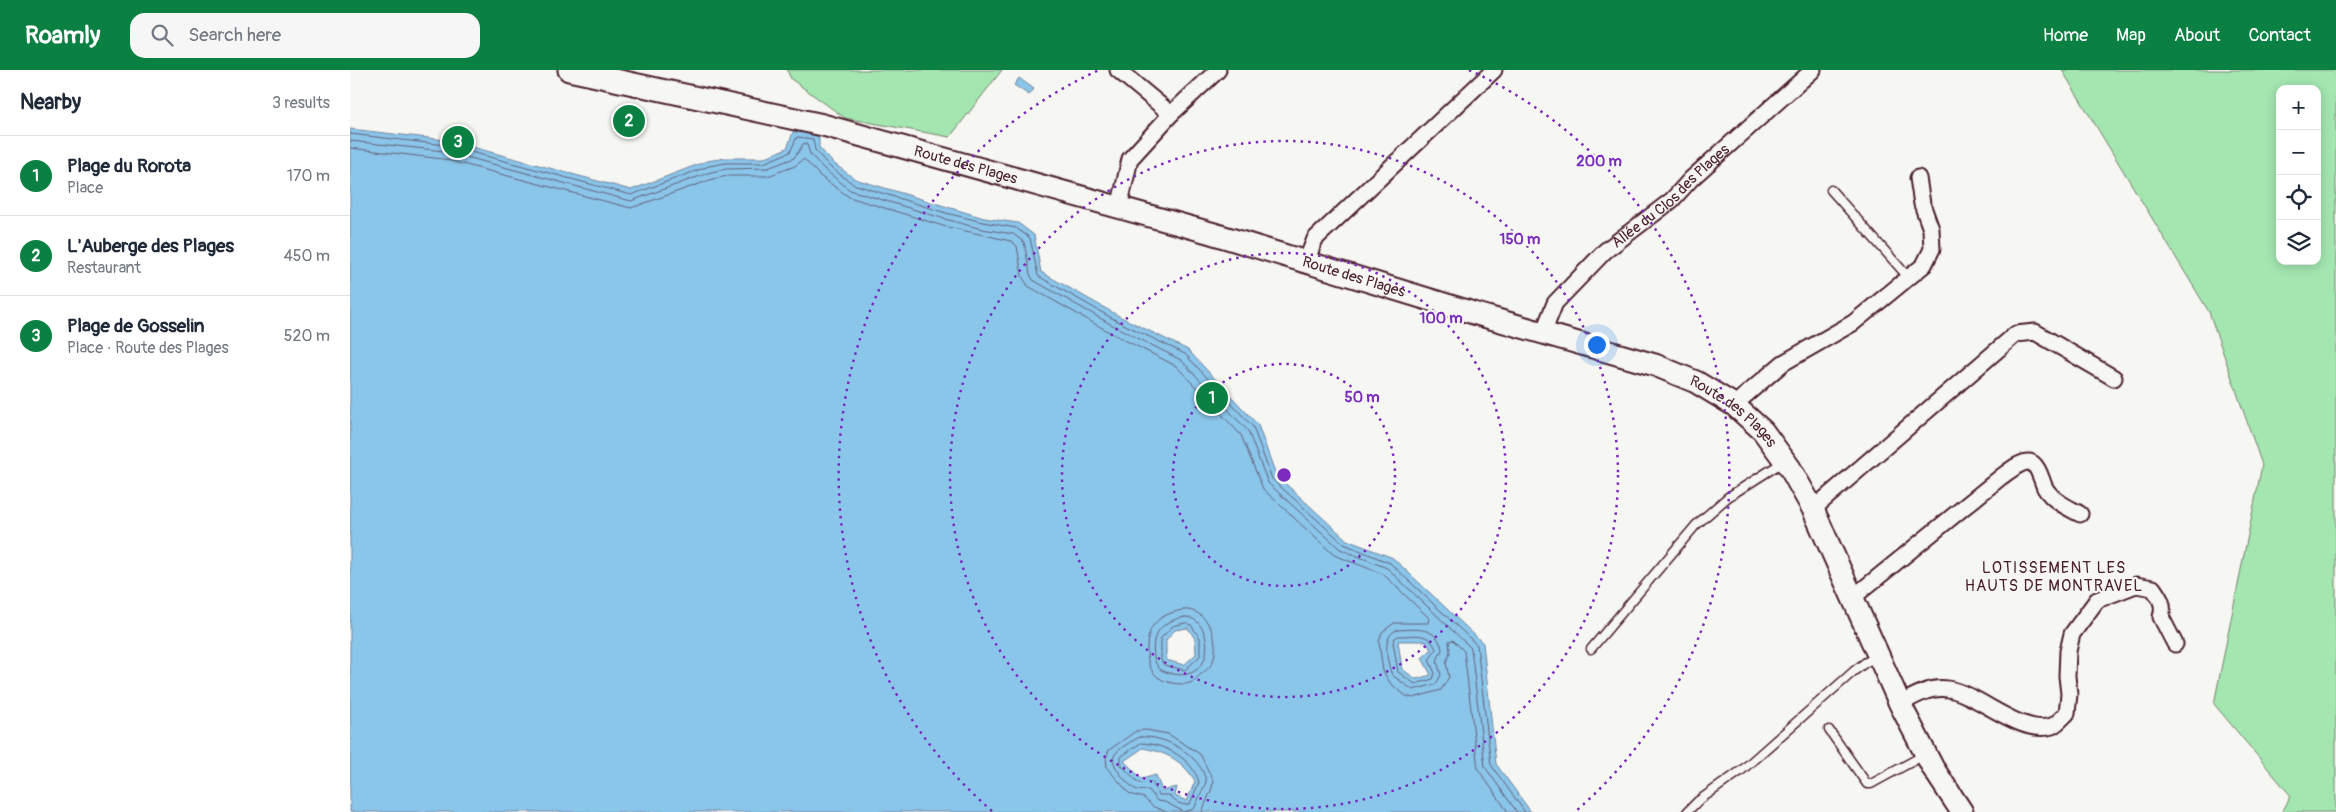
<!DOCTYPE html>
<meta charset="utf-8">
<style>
:root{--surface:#fff;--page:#f6f6f7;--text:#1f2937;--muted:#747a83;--line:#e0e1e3;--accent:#0b8043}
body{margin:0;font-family:Pangolin,sans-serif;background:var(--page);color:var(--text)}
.controls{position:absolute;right:15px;top:15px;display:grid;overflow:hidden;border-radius:10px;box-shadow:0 2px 12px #0003}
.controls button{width:45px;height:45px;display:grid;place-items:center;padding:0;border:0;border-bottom:1px solid var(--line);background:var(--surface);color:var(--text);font:25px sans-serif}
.you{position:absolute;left:1246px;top:274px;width:18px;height:18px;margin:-12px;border:4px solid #fff;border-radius:50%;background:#1a73e8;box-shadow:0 0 0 8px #1a73e833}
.badge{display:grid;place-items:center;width:32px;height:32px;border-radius:50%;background:var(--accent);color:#fff;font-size:16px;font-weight:700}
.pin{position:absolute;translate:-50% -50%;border:2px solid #fff;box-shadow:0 1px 5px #0006}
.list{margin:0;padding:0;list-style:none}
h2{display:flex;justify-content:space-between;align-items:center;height:65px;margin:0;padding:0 20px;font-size:21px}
h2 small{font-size:16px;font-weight:400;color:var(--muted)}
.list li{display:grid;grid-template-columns:32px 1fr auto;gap:15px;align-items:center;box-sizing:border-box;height:80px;padding:0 20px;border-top:1px solid var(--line)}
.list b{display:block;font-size:19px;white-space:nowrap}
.list p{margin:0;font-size:16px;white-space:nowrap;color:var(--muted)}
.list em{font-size:16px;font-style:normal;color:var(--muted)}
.icon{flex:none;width:28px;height:28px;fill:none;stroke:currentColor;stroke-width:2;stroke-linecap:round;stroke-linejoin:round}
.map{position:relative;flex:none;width:1986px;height:742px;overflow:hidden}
header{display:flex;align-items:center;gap:30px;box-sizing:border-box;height:70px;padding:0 25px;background:var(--accent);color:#fff}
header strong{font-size:24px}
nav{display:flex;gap:28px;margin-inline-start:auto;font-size:18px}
.search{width:350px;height:45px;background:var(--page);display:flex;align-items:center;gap:12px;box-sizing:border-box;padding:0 18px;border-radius:15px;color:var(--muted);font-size:19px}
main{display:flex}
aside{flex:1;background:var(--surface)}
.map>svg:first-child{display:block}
</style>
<header>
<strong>Roamly</strong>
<div class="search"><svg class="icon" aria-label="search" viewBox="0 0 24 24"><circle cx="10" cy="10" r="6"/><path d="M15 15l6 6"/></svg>Search here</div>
<nav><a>Home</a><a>Map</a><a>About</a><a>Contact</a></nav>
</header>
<main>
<aside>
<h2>Nearby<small>3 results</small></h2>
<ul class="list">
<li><span class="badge">1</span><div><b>Plage du Rorota</b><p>Place</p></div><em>170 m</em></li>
<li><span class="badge">2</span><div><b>L'Auberge des Plages</b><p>Restaurant</p></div><em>450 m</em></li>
<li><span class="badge">3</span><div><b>Plage de Gosselin</b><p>Place · Route des Plages</p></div><em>520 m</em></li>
</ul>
</aside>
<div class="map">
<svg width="1986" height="742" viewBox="0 0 1986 742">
<rect width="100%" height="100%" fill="#f6f6f2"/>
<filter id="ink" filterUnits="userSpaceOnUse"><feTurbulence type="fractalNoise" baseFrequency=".02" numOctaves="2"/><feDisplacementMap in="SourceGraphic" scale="10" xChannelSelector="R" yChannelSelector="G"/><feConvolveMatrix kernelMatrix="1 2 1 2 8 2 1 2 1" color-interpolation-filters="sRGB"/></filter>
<g filter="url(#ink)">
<!-- green -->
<g fill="#a3e6b0" stroke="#76826e" fill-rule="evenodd">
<polygon points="437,0 652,0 600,67 495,48 441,9"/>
<path d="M 1712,0 L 1986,0 L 1986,742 L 1932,742 L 1941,726 L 1864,634 L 1912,395 L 1859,242 ZM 1930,19 L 1967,19 L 1967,191 L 1930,191 Z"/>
</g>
<!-- water -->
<g fill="#8ac5ea" stroke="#70839e" fill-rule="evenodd">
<polygon points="669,8 684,19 679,25 664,15"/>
<path d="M 0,59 L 96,70 L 281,120 L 357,91 L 375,88 L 414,88 L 437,78 L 444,60 L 469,64 L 469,77 L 482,92 L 505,109 L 634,148 L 668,153 L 684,165 L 691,202 L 769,246 L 838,280 L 908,355 L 926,405 L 997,470 L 1043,488 L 1133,573 L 1146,694 L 1181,742 L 0,742 ZM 838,558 L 845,569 L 846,584 L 834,595 L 816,590 L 816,570 L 825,560 ZM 1048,571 L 1076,571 L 1081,580 L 1072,588 L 1081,605 L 1066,609 L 1052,599 ZM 793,678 C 817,683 832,690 845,711 L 837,731 L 825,726 L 827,717 L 812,721 L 806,705 L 792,709 L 774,691 Z"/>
</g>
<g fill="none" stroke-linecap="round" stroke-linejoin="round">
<!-- shore -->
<g stroke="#646177" stroke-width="1">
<polyline points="0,64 95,75 281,125 359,96 376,93 414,93 440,82 447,67 463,69 465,80 479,96 503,114 596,143 633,152 666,158 680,168 688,206 767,251 835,284 903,357 922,409 994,474 1040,493 1127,575 1141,695 1175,742"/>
<polyline points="0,71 94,81 281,131 361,102 376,99 418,98 444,88 454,73 457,74 460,84 474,99 500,120 595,149 632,159 663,164 674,172 680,204 683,210 764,256 831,290 898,361 918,413 990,479 1037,498 1121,578 1135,697 1167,742"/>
<polyline points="0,78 93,89 281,138 363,109 377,106 418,106 445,96 454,89 470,106 499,127 593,156 661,171 667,176 672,206 678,216 761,263 826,296 891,365 913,419 984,485 1033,504 1079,548 1078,553 1044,553 1032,562 1029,572 1033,601 1040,613 1056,626 1063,628 1091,620 1099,607 1096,593 1100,582 1099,571 1103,570 1114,581 1128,699 1158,742"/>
<path d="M 833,540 C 857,537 871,571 863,591 C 861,597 855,601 850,605 C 845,610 841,614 834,614 C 810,614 797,604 797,580 C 797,555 809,544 833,540 Z"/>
<path d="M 835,547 C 866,547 868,622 813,601 C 802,597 801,572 807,563 C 814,553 823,549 835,547 Z"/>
<polygon points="836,553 841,555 850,568 850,586 835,600 814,595 811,590 811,568 823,556"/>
<path d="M 1047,560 C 1066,559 1087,556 1092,579 L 1087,591 L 1091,605 L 1086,614 L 1063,620 L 1042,605 C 1037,592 1031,565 1047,560 Z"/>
<path d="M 1049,566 C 1066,566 1078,561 1086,579 L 1079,590 L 1085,603 L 1083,609 L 1065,614 L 1048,602 L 1043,572 L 1045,568 Z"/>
<path d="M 790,667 C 815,665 852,685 856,712 L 844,739 L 834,742 L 815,732 L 807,731 L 799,720 C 795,720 791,721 787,720 C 779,716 760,696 764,686 C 768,678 782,671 790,667 Z"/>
<path d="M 791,673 C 815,674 842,688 849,712 L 840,734 C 832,737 823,731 819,725 L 809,725 L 802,712 L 789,713 L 771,695 L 771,687 Z"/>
<polyline points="816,742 802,736 794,728 780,724 757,698 756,688 759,680 786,661 796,660 818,664 850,684 863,710 862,718 852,742"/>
</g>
<defs>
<g id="lane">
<polyline points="1481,120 1559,208"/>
<polyline points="1241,579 1346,455 1378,427 1433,392"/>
<polyline points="1479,660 1517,714 1521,714 1574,685"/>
<polyline points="1337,742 1348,731 1392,700 1504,601 1516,592 1529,587"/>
</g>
<g id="street">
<polyline points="768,0 821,44"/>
<polyline points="769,138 780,89 821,44 868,0"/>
<polyline points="956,192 965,169 1144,0"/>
<path id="s1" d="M 1193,263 L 1205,233 L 1255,181 L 1322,130 L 1341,109 L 1463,0"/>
<polyline points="1384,335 1433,293 1503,253 1574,195 1582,179 1581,159 1572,134 1568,108"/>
<polyline points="1463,439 1666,264 1685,262 1764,308"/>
<path d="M 1501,529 L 1651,407 C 1658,402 1671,391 1679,392 C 1688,393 1692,412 1695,418 C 1703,431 1717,437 1730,444"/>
<path d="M 1550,634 C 1564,626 1581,616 1598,619 C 1630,624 1670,666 1702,656 C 1707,654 1713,647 1717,643 L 1719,624 L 1717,606 L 1718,581 L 1722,564 L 1747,530 L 1786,515 L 1803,518 C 1810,528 1815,535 1811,547 L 1825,574"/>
</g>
<g id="secondary">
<path id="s2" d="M 219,0 L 473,55 L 861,163 L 1130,245 L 1305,295 L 1346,312 L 1384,335 L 1413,361 L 1440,398 L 1463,439 L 1550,634 L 1583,698 L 1612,742"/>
</g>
</defs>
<!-- lane casing -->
<use href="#lane" stroke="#4a1f2b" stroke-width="11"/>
<!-- street casing -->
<use href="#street" stroke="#4a1f2b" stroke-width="19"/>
<!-- secondary casing -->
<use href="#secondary" stroke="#4a1f2b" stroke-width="25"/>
<!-- lane -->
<use href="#lane" stroke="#f6f6f2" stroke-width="8"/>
<!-- street -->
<use href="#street" stroke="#f6f6f2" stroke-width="15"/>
<!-- secondary -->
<use href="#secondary" stroke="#f6f6f2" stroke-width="21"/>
</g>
</g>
<!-- distance rings -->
<g fill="none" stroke="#7b2cbf" stroke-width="2.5" stroke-dasharray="2.5 5">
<circle cx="934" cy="405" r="111"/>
<circle cx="934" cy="405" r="222"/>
<circle cx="934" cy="405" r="334"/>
<path d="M642 741A445 445 0 0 1 749 0M1119 0A445 445 0 0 1 1226 741"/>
</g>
<g text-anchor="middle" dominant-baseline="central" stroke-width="4.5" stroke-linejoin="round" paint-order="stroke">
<!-- street labels -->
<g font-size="15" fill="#4a1f2b" stroke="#f6f6f2">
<text stroke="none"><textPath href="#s2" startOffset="408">Route des Plages</textPath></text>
<text stroke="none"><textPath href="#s1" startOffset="190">Allée du Clos des Plages</textPath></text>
<text stroke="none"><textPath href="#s2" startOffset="812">Route des Plages</textPath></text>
<text stroke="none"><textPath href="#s2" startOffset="1218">Route des Plages</textPath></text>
</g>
<!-- neighbourhood labels -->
<g font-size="16" letter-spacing="1" fill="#4a1f2b" stroke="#f6f6f2">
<text x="1704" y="498">LOTISSEMENT LES<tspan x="1704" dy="18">HAUTS DE MONTRAVEL</tspan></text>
</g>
</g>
<circle cx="934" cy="405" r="8" fill="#7b2cbf" stroke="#f6f6f2" stroke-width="2.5"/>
<g font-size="15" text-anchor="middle" font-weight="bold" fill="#7b2cbf" stroke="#f6f6f2" stroke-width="4.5" stroke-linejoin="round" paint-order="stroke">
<text x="1249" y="96">200 m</text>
<text x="1170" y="174">150 m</text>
<text x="1091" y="253">100 m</text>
<text x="1012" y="332">50 m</text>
</g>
</svg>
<div class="controls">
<button>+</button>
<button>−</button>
<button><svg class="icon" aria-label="locate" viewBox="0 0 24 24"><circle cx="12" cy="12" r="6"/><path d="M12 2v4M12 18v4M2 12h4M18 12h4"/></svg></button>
<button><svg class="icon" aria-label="layers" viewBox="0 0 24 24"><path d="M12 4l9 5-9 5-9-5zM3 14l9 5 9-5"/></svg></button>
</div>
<div class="you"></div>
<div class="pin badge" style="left:862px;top:328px">1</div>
<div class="pin badge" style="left:279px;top:51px">2</div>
<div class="pin badge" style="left:108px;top:72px">3</div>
</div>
</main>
